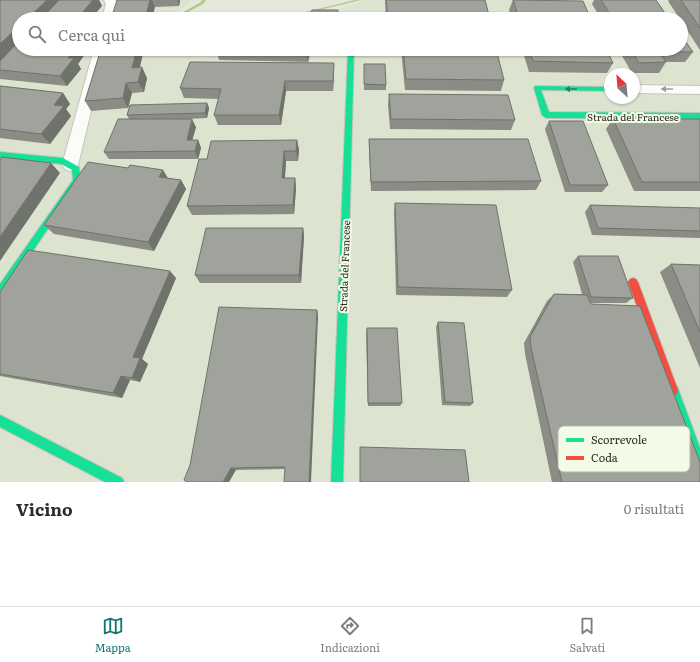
<!DOCTYPE html>
<html lang="it">
<style>
:root{--surface:#fff;--page:#f2f2f3;--text:#2b2b33;--muted:#7c7c81;--line:#e1e1e2;--accent:#0f766e}
body{margin:0;font-family:Literata,serif;background:var(--page);color:var(--text)}
.compass{position:absolute;left:604px;top:68px;width:36px;height:36px;border-radius:50%;background:var(--surface);box-shadow:0 1px 3px #0004;rotate:334deg}
.list{margin:0;padding:0;list-style:none}
h2{display:flex;justify-content:space-between;align-items:center;height:52px;margin:0;padding:0 16px;font-size:17px}
h2 small{font-size:13px;font-weight:400;color:var(--muted)}
.icon{flex:none;width:22px;height:22px;fill:none;stroke:currentColor;stroke-width:2;stroke-linecap:round;stroke-linejoin:round}
.map{position:relative;flex:none;width:700px;height:482px;overflow:hidden}
.search{position:absolute;background:var(--surface);box-shadow:0 1px 3px #0004;left:12px;right:12px;top:12px;height:44px;display:flex;align-items:center;gap:10px;box-sizing:border-box;padding:0 14px;border-radius:22px;color:var(--muted);font-size:15px}
.sheet{height:124px;background:var(--surface)}
nav{display:flex;justify-content:space-around;align-items:center;box-sizing:border-box;height:56px;border-top:1px solid var(--line);background:var(--surface);font-size:11px;color:var(--muted)}
nav a{display:grid;justify-items:center;gap:2px}
nav .on{color:var(--accent)}
.map>svg:first-child{display:block}
</style>
<div class="map">
<svg width="700" height="482" viewBox="0 0 700 482">
<rect width="100%" height="100%" fill="#e4e8dc"/>
<!-- built -->
<path fill="#dce3ce" fill-rule="evenodd" d="M 0,0 L 192,0 L 180,10 L 166,14 L 161,19 L 19,19 L 19,49 L 681,49 L 681,19 L 296,19 L 352,6 L 364,0 L 517,0 L 533,3 L 605,0 L 658,1 L 700,0 L 700,482 L 0,482 ZM 610,74 L 634,74 L 634,98 L 610,98 Z"/>
<g fill="none" stroke-linecap="round" stroke-linejoin="round">
<!-- stream -->
<g fill="#b6c887" fill-rule="evenodd">
<polygon points="202,0 206,0 203,4 175,19 171,19 201,2"/>
<polygon points="355,0 361,0 282,19 276,19"/>
</g>
<defs>
<g id="street">
<polygon points="104,0 115,0 117,3 114,19 102,19 106,4"/>
<polygon points="94,49 106,49 78,165 75,169 70,171 65,169 62,165"/>
<polygon points="634,85 700,86 700,94 634,93"/>
</g>
<g id="fast">
<polygon points="348,49 354,49 343,482 331,482"/>
<polygon points="535,86 610,87 610,91 541,90 549,112 700,113 700,119 546,118 542,115 534,88"/>
<polygon points="0,152 63,158 79,167 81,180 3,295 0,296 0,284 73,180 72,170 61,164 0,158"/>
<polygon points="673,385 677,386 700,448 700,470 696,468 694,464 668,390 669,386"/>
<polygon points="0,415 122,478 124,482 105,482 0,427"/>
</g>
<polygon id="jam" points="633,278 636,279 638,282 678,390 677,394 673,395 669,394 668,390 628,282 630,279"/>
</defs>
<!-- street casing -->
<use href="#street" stroke="#c3c6bd" stroke-width="2"/>
<!-- fast casing -->
<use href="#fast" stroke="#c3c6bd" stroke-width="2"/>
<!-- jam casing -->
<use href="#jam" stroke="#c3c6bd" stroke-width="2"/>
<!-- street -->
<use href="#street" fill="#fbfcfa" fill-rule="evenodd"/>
<!-- fast -->
<use href="#fast" fill="#16e098" fill-rule="evenodd"/>
<!-- jam -->
<use href="#jam" fill="#f24e42" fill-rule="evenodd"/>
</g>
<!-- wall -->
<g fill="#8a8c85">
<polygon points="0,0 99,0 102,6 19,49 86,49 87,51 78,64 81,69 67,86 0,79"/>
<polygon points="117,0 180,0 179,6 155,7"/>
<polygon points="385,0 485,0 490,19 386,19"/>
<polygon points="513,0 591,19 512,19 509,10"/>
<polygon points="594,0 656,0 669,19 601,19 592,4"/>
<polygon points="669,0 700,0 700,50 681,21 681,19 680,19 668,1"/>
<polygon points="101,49 144,49 140,67 147,78 144,92 132,93 128,108 91,111 85,101"/>
<polygon points="216,49 311,49 308,62 219,60"/>
<polygon points="401,49 496,49 504,80 501,91 405,90"/>
<polygon points="522,49 606,49 613,63 607,73 529,72"/>
<polygon points="618,49 681,49 693,52 685,62 666,62 659,73 632,73"/>
<polygon points="334,63 334,74 333,91 286,91 281,125 218,125 214,115 219,99 184,98 180,88"/>
<polygon points="364,64 386,85 386,90 364,90"/>
<polygon points="0,86 63,93 70,104 66,109 71,116 50,144 0,138"/>
<polygon points="389,94 515,120 511,130 390,129 388,105"/>
<polygon points="207,103 209,108 207,118 187,119 196,127 192,140 198,140 201,148 198,159 109,159 104,152 129,119 127,115"/>
<polygon points="613,119 700,119 700,191 634,191 606,129"/>
<polygon points="549,121 608,185 602,192 565,192 545,129"/>
<polygon points="369,139 541,181 536,190 371,191 369,149"/>
<polygon points="297,140 299,150 298,161 286,161 285,178 295,178 296,188 294,214 192,215 187,206 207,159"/>
<polygon points="128,168 163,170 168,178 181,180 186,189 154,251 54,234 44,225"/>
<polygon points="395,203 512,290 507,297 396,295 394,212"/>
<polygon points="590,205 700,208 700,238 592,235 585,212"/>
<polygon points="303,228 304,236 301,283 200,283 195,275"/>
<polygon points="578,256 633,298 626,303 590,303 700,482 552,482 525,354 524,343 547,301 554,294 582,294 573,262"/>
<polygon points="671,264 700,265 700,368 660,272"/>
<polygon points="176,278 142,359 148,364 140,382 130,380 122,398 0,376 0,292"/>
<polygon points="317,310 318,317 285,469 236,470 184,480"/>
<polygon points="438,322 473,403 470,406 442,405 436,327"/>
<polygon points="367,328 402,403 400,406 368,406 366,333"/>
</g>
<!-- shaded-wall -->
<g fill="#70726c">
<polygon points="47,0 64,0 44,19 27,19"/>
<polygon points="93,0 99,0 102,6 91,19 77,19"/>
<polygon points="150,0 152,0 155,7 152,19 145,19"/>
<polygon points="177,0 180,0 179,6"/>
<polygon points="19,26 19,44 0,62 0,44"/>
<polygon points="75,49 86,49 87,51 78,64 81,69 67,86 60,76 68,58"/>
<polygon points="137,49 144,49 137,78 132,68"/>
<polygon points="308,49 311,49 308,62 307,52"/>
<polygon points="334,63 334,74 333,91 333,81"/>
<polygon points="142,67 147,78 144,92 138,82"/>
<polygon points="285,81 286,91 281,125 279,115"/>
<polygon points="126,83 132,93 128,108 123,98"/>
<polygon points="63,93 70,104 66,109 71,116 50,144 41,134 54,105"/>
<polygon points="207,103 209,108 207,118 205,113"/>
<polygon points="192,119 196,127 190,148 187,140"/>
<polygon points="198,140 201,148 198,159 195,151"/>
<polygon points="297,140 299,150 298,161 296,151"/>
<polygon points="284,151 286,161 284,188 282,178"/>
<polygon points="51,163 60,173 0,261 0,237"/>
<polygon points="163,170 168,179 159,177"/>
<polygon points="295,178 296,188 294,214 293,205"/>
<polygon points="181,180 186,189 154,251 148,242"/>
<polygon points="303,228 304,236 301,283 299,275"/>
<polygon points="170,271 176,278 142,359 148,364 140,382 132,378 133,357"/>
<polygon points="317,310 318,317 311,482 309,482"/>
<polygon points="121,376 130,380 122,398 113,393"/>
<polygon points="231,468 236,470 229,482 223,482"/>
</g>
<!-- building -->
<g fill="#a0a39b" stroke="#70726c">
<polygon points="0,0 47,0 27,19 19,19 19,26 0,44"/>
<polygon points="59,0 93,0 77,19 41,19"/>
<polygon points="117,0 150,0 145,19 111,19"/>
<polygon points="386,0 485,0 490,19 388,19"/>
<polygon points="513,0 583,1 591,19 519,19"/>
<polygon points="601,0 656,0 669,19 613,19"/>
<polygon points="681,0 700,0 700,28"/>
<polygon points="312,10 338,10 338,19 290,19 291,15 311,15"/>
<polygon points="681,35 693,52 659,52 666,62 639,63 631,49 681,49"/>
<polygon points="19,41 19,49 75,49 68,58 74,58 60,76 0,70 0,61"/>
<polygon points="101,49 137,49 132,68 142,67 138,82 126,83 123,98 85,101"/>
<polygon points="216,49 308,49 307,52"/>
<polygon points="403,49 496,49 504,80 406,79"/>
<polygon points="529,49 606,49 613,63 533,61"/>
<polygon points="190,62 334,63 333,81 285,81 279,115 214,115 221,89 180,88"/>
<polygon points="364,64 385,64 386,85 364,84"/>
<polygon points="0,86 63,93 54,105 64,106 41,134 0,129"/>
<polygon points="389,94 508,95 515,120 391,119"/>
<polygon points="207,103 205,113 127,115 130,105"/>
<polygon points="118,119 192,119 187,140 198,140 195,151 104,152"/>
<polygon points="613,119 700,119 700,182 642,182"/>
<polygon points="549,121 583,121 608,185 570,185"/>
<polygon points="369,139 528,139 541,181 371,182"/>
<polygon points="297,140 296,151 284,151 282,178 295,178 293,205 187,206 199,159 207,159 211,141"/>
<polygon points="2,157 51,163 0,237 0,160"/>
<polygon points="88,162 128,168 130,165 163,170 159,177 181,180 148,242 44,225"/>
<polygon points="395,203 496,205 512,290 398,287"/>
<polygon points="590,205 700,208 700,231 598,228"/>
<polygon points="206,228 303,228 299,275 195,275"/>
<polygon points="28,250 170,271 133,357 140,358 132,378 121,376 113,393 0,374 0,292"/>
<polygon points="578,256 618,256 633,298 591,297"/>
<polygon points="671,264 700,265 700,332"/>
<polygon points="554,294 587,295 591,304 640,306 700,462 700,482 562,482 531,348 530,337"/>
<polygon points="219,307 317,310 309,482 284,482 285,467 231,468 223,482 187,482 184,480 190,465"/>
<polygon points="438,322 464,323 473,403 445,402"/>
<polygon points="367,328 397,328 402,403 368,403"/>
<polygon points="360,447 465,450 469,482 360,482"/>
</g>
<!-- one-way arrows -->
<defs><path id="oneway-solid" d="M-6-.8H1V-3.2L6.5 0L1 3.2V.8H-6Z"/></defs>
<use fill="#1e855d" href="#oneway-solid" transform="translate(571 89) rotate(-180)"/>
<use fill="#9c9e99" href="#oneway-solid" transform="translate(667 89) rotate(-180)"/>
<g text-anchor="middle" dominant-baseline="central" stroke-width="4" stroke-linejoin="round" paint-order="stroke">
<!-- street labels -->
<g font-size="10" fill="#272a22" stroke="#f3fae5">
<text x="633" y="116">Strada del Francese</text>
<text transform="translate(344 266) rotate(-88)">Strada del Francese</text>
</g>
</g>
<!-- legend -->
<rect x="558" y="426" width="132" height="46" rx="6" fill="#f3fae5" stroke="#b6bcaa" stroke-width="1"/>
<rect x="566" y="438" width="18" height="4" fill="#16e098"/>
<rect x="566" y="456" width="18" height="4" fill="#f24e42"/>
<g font-size="11" fill="#272a22">
<text x="591" y="444">Scorrevole</text>
<text x="591" y="462">Coda</text>
</g>
</svg>
<svg class="compass" viewBox="-18 -18 36 36"><path d="M0-13l5 13h-10z" fill="#e53935"/><path d="M0 13l5-13h-10z" fill="#7c7c81"/></svg>
<div class="search"><svg class="icon" aria-label="search" viewBox="0 0 24 24"><circle cx="10" cy="10" r="6"/><path d="M15 15l6 6"/></svg>Cerca qui</div>
</div>
<section class="sheet">
<h2>Vicino<small>0 risultati</small></h2>
<ul class="list">
</ul>
</section>
<nav>
<a class="on"><svg class="icon" aria-label="map" viewBox="0 0 24 24"><path d="M3 6l6-2 6 2 6-2v14l-6 2-6-2-6 2zM9 4v14M15 6v14"/></svg>Mappa</a>
<a><svg class="icon" aria-label="directions" viewBox="0 0 24 24"><path d="M12 3l9 9-9 9-9-9zM9 14v-3h6M13 9l2 2-2 2"/></svg>Indicazioni</a>
<a><svg class="icon" aria-label="saved" viewBox="0 0 24 24"><path d="M7 4h10v16l-5-4-5 4z"/></svg>Salvati</a>
</nav>
